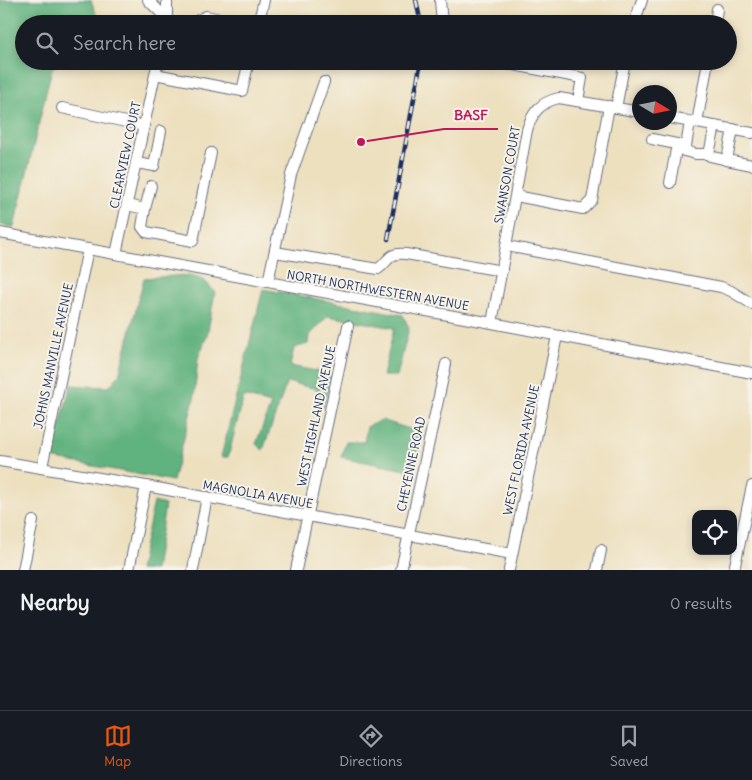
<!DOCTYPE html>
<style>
:root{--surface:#171b24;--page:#242831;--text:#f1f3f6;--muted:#9ea1a6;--line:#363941;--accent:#ea580c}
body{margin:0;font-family:Delius,sans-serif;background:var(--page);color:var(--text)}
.controls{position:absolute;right:15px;bottom:15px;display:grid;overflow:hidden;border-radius:10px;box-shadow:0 2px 8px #0003}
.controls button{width:45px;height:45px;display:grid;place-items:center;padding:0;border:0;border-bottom:1px solid var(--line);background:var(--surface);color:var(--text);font:25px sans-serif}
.compass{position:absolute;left:632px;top:85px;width:45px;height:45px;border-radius:50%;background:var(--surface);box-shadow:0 2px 8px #0003;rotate:100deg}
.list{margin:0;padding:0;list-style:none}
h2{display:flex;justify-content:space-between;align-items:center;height:65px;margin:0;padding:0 20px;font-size:21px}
h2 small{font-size:16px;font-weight:400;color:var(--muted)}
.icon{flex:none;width:28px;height:28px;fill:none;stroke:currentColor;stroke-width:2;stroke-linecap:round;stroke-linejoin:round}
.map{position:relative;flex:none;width:752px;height:570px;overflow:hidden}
.search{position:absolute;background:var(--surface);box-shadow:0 2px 8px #0003;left:15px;right:15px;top:15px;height:55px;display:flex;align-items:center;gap:12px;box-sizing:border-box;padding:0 18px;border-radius:28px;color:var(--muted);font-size:19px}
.sheet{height:140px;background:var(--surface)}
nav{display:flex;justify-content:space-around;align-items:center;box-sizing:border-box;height:70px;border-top:1px solid var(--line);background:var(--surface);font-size:14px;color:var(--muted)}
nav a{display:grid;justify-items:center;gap:2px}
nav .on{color:var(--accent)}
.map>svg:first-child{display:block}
</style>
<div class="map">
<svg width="752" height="570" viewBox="0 0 752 570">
<rect width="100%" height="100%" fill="#f7f3e8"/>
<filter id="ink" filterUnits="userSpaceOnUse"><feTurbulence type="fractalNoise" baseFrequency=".02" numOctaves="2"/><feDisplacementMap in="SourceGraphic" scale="10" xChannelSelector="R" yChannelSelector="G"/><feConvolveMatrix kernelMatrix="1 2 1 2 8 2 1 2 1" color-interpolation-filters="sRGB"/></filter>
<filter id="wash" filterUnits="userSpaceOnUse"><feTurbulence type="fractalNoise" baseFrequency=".0096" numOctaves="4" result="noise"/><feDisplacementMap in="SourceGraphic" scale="20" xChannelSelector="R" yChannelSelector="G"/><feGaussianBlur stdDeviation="1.12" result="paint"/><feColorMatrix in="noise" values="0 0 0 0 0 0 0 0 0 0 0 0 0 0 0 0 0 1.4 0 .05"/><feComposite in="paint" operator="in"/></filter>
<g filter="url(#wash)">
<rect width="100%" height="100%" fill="#ede0bf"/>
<!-- forest -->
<g fill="#61b27e" stroke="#3e706e">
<polygon points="0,0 91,0 98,19 95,24 24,24 24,61 64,61 52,68 14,227 0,225"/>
<polygon points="189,275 204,280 215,292 207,336 198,358 194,399 173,481 51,458 71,385 109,387 119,375 144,278"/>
<polygon points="263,289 403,315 409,328 397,376 383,376 394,328 328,316 309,336 308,344 294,348 290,366 332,374 323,408 315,404 317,389 287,382 263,450 256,444 271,404 244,396 228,457 221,457"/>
<polygon points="381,420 423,433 415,472 341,457 346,442 364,442 367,427"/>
<polygon points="154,502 165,505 155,570 139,570"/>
</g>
</g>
<g filter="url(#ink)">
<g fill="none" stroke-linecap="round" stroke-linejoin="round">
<defs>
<g id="minor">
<polyline points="148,0 167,19"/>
<polyline points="440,0 442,24"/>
<polyline points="167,20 167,0"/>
<polyline points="196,24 198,20 206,16 244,24"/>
<polyline points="258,24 264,0"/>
<polyline points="634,24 642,0"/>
<polyline points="715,24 717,9"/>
<polyline points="492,61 582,78 578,101"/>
<polyline points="155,74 242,91 249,61"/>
<polyline points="62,108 144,126"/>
<polyline points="616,108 625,61"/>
<polyline points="670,118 752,133"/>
<polyline points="697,123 708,61"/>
<polyline points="652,139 686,146 690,122"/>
<polyline points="686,146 684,151 696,154 709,154 715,126"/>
<polyline points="709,154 710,156 727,160 733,129"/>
<polyline points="727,160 752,165"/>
<polyline points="136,163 154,166 161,131"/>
<polyline points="670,183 677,144"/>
<polyline points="516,196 583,209 592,200 609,106"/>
<polyline points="127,205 145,209 142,227 146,232 193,241 211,153"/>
<polyline points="145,209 151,186"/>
<polyline points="0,233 492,323 752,373"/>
<polyline points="507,246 721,287 731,291 752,304"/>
<path d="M 275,252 L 378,269 C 390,261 387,252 406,254 L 502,271"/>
<polyline points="116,254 158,61"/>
<polyline points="268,282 291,175 324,82"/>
<path d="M 492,323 L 527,130 C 532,112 541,102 559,98 L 640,112"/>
<polyline points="0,461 146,486 512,554"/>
<polyline points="42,467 88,249"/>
<polyline points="23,570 33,521"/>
<polyline points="129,570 146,486"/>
<polyline points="193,570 207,497"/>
<polyline points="296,570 348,326"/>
<polyline points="401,570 446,364"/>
<polyline points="509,570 557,336"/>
<polyline points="597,570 601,550"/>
<polyline points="734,570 752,486"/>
</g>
</defs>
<!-- minor casing -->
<use href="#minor" stroke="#646d80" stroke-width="12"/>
<!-- minor -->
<use href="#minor" stroke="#fff" stroke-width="10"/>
<defs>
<g id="rail">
<polyline points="416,0 421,24"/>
<polyline points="388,239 421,61"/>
</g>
</defs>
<!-- rail casing -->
<use href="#rail" stroke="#1b2f5e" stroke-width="4.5"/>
<!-- rail -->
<use href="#rail" stroke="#f7f3e8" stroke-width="2.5" stroke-dasharray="8" stroke-linecap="butt"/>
</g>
</g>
<g text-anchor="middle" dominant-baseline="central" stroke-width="4" stroke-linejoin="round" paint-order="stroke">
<!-- street labels -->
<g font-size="12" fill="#1b2f5e" stroke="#f7f3e8">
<text transform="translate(125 155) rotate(-78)">CLEARVIEW COURT</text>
<text transform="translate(507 175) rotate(-80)">SWANSON COURT</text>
<text transform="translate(378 290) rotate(10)">NORTH NORTHWESTERN AVENUE</text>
<text transform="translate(53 356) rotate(-78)">JOHNS MANVILLE AVENUE</text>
<text transform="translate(316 416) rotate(-78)">WEST HIGHLAND AVENUE</text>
<text transform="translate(521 450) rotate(-78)">WEST FLORIDA AVENUE</text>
<text transform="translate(411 464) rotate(-78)">CHEYENNE ROAD</text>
<text transform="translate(258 494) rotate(10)">MAGNOLIA AVENUE</text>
</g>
</g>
<!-- callouts -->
<path fill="none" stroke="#c2185b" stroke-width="2" d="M361 142L444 129H498"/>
<circle fill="#c2185b" stroke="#f7f3e8" stroke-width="2" cx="361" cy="142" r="5"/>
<g font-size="14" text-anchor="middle" font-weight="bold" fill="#c2185b" stroke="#f7f3e8" stroke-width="4" stroke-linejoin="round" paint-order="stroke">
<text x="471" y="120">BASF</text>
</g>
</svg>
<div class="controls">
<button><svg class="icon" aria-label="locate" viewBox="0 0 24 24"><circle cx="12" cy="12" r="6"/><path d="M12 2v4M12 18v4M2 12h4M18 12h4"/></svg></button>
</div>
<svg class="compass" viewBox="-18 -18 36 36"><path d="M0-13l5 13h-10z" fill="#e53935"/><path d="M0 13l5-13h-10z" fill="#9ea1a6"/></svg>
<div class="search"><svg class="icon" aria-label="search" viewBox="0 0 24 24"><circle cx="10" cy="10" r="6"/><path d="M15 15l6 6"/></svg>Search here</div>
</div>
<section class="sheet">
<h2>Nearby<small>0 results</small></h2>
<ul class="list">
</ul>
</section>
<nav>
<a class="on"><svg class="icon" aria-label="map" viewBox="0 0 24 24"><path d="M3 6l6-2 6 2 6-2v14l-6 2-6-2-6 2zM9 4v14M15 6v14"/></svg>Map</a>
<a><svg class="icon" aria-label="directions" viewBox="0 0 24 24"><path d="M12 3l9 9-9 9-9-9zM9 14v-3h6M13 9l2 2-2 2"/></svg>Directions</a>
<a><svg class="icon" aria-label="saved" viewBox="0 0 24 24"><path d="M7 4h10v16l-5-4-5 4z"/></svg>Saved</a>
</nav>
